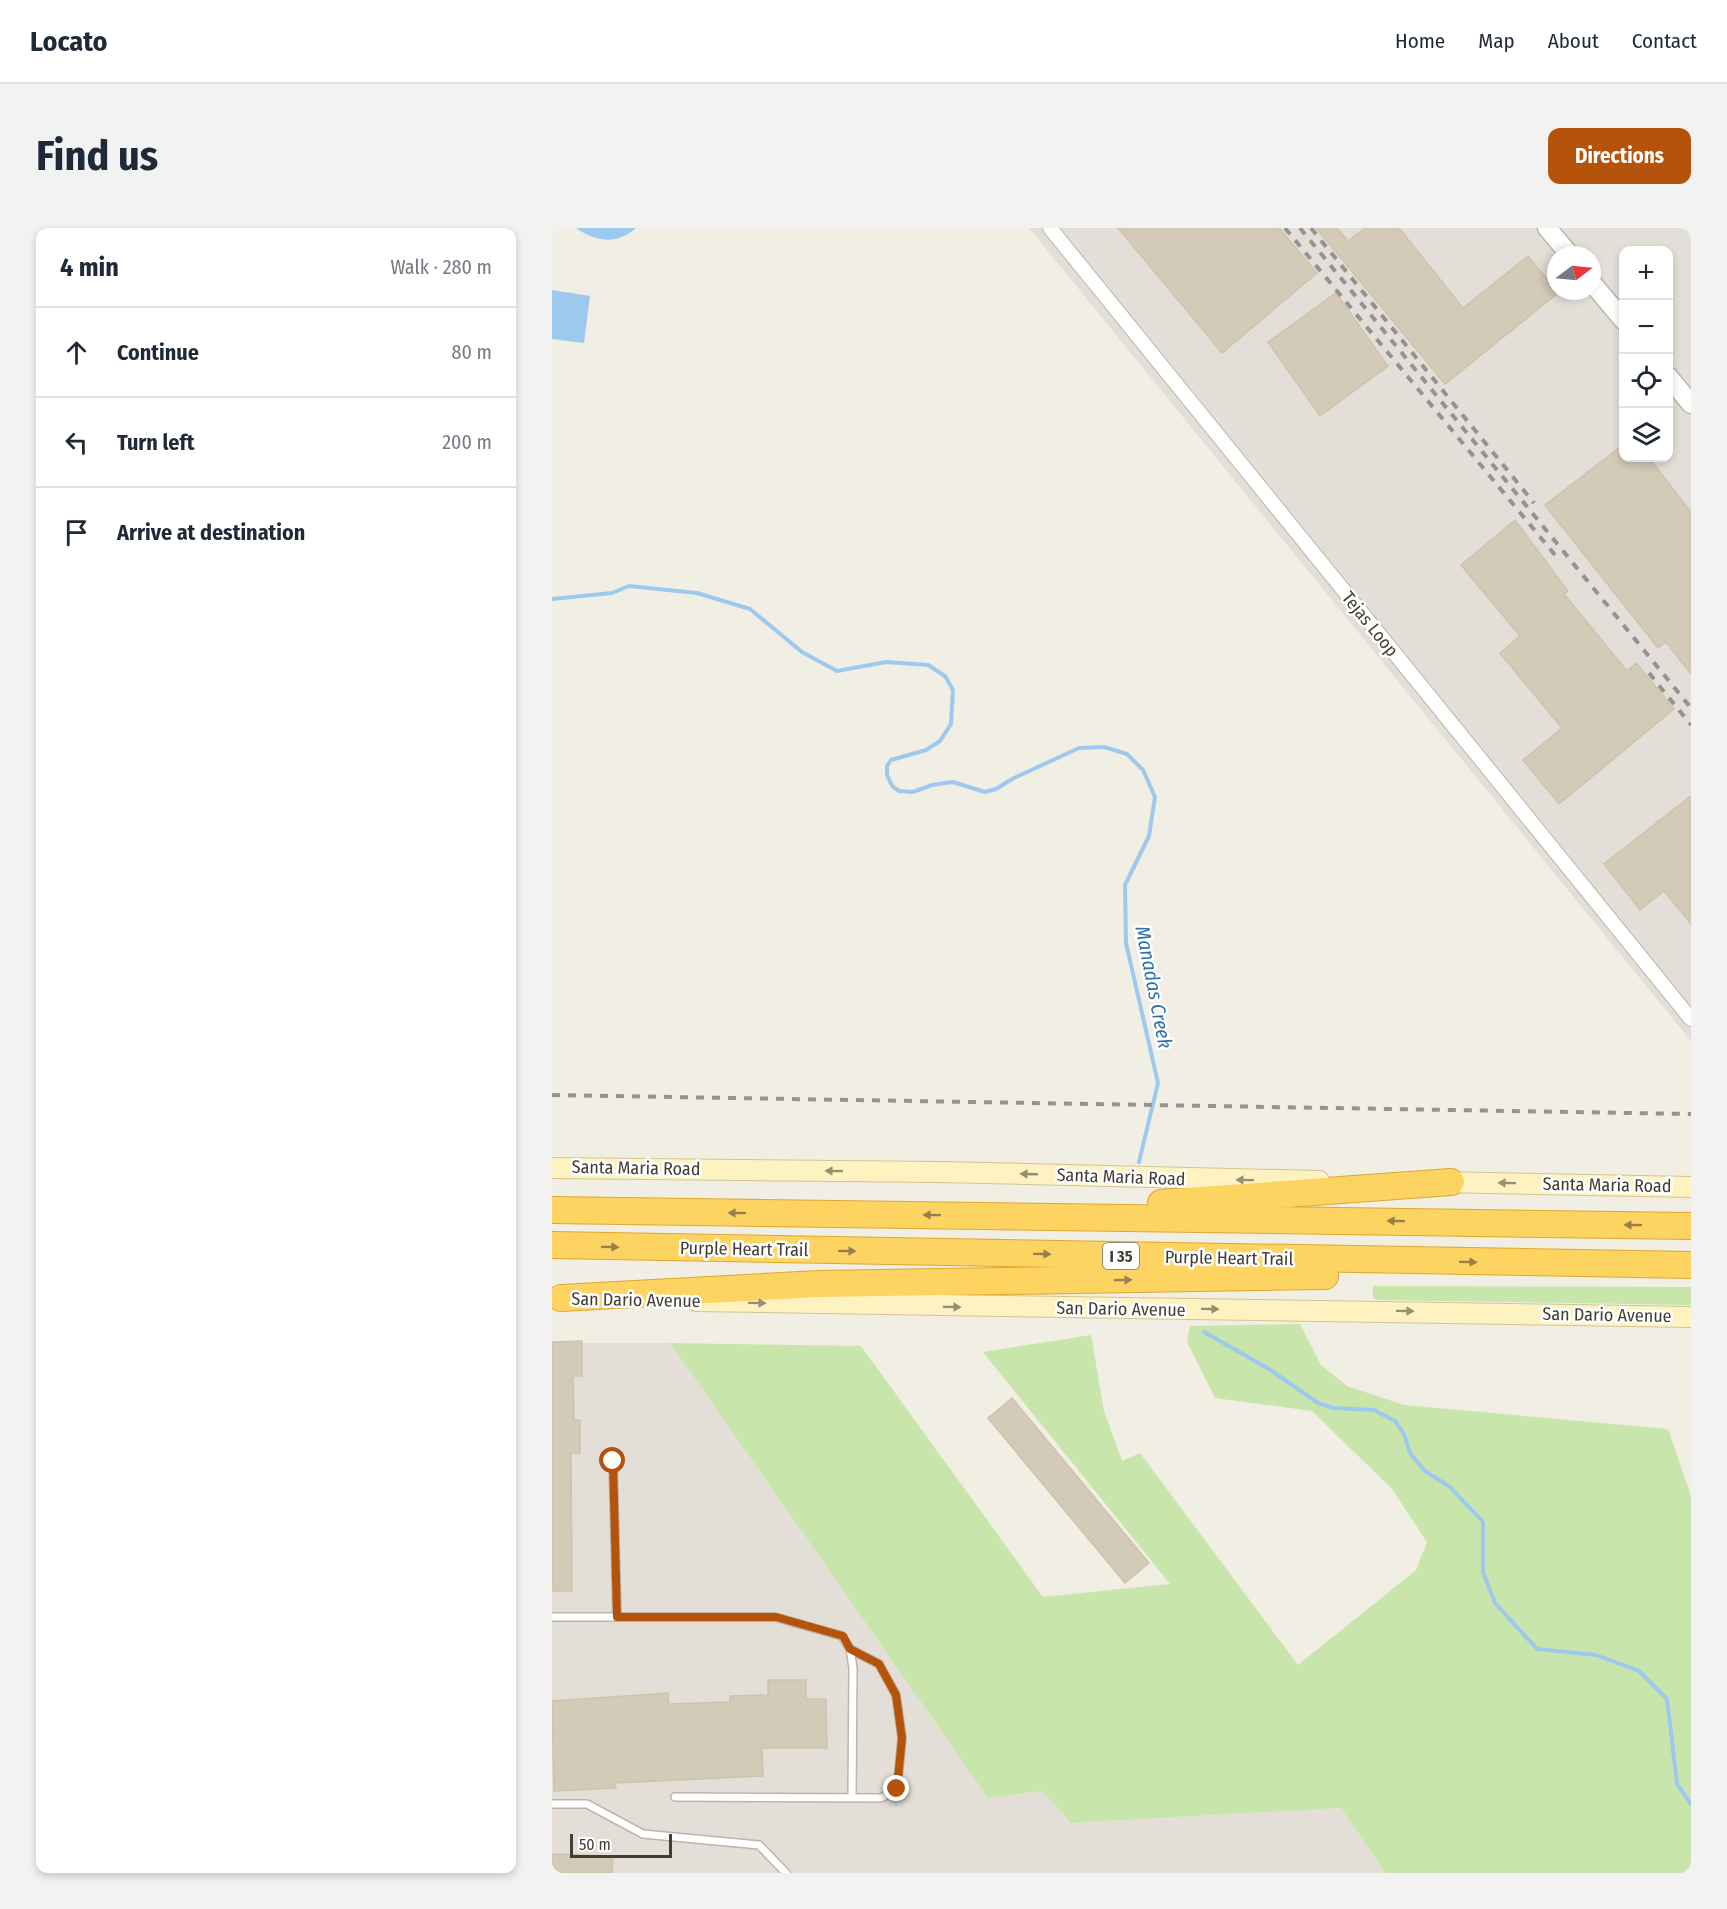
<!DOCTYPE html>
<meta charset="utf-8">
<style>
:root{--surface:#fff;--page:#f2f2f3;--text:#1f2937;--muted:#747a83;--line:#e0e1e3;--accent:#b45309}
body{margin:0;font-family:"Fira Sans Condensed",sans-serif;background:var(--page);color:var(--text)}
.controls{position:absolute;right:18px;top:18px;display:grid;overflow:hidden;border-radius:12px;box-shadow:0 3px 9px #0003}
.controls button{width:54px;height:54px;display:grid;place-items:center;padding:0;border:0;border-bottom:2px solid var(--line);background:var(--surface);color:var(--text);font:30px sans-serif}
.compass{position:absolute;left:995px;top:18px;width:54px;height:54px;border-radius:50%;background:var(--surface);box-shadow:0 3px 9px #0003;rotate:74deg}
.scale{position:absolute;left:18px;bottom:15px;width:102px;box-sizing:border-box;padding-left:6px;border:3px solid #433e33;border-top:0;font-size:16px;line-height:21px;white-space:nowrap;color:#433e33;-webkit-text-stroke:4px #fff;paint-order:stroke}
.stop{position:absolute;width:18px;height:18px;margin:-14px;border:4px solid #b45309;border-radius:50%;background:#fff}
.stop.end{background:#b45309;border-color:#fff;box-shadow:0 2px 6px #0008}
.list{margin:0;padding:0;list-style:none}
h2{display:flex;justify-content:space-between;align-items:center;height:78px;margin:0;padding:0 24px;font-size:26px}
h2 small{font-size:20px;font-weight:400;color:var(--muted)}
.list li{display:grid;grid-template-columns:39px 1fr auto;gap:18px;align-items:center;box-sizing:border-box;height:90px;padding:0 24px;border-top:2px solid var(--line)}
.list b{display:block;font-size:22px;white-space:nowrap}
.list em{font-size:20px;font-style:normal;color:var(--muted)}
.icon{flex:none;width:33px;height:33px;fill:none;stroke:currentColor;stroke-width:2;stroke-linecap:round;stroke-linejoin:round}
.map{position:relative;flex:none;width:1139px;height:1645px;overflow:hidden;border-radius:12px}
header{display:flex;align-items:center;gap:36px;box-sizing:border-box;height:84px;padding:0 30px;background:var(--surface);border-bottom:2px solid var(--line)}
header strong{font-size:28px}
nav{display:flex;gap:33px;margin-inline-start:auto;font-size:21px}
.intro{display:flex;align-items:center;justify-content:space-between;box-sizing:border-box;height:144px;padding:0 36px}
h1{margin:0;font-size:42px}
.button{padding:15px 27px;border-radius:12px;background:var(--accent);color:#fff;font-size:21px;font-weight:700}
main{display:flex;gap:36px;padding:0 36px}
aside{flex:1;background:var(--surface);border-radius:12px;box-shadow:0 3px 9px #0003}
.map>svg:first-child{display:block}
</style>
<header>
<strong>Locato</strong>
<nav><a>Home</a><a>Map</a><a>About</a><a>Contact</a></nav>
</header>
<div class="intro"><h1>Find us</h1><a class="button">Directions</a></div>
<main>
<aside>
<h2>4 min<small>Walk · 280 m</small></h2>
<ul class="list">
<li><svg class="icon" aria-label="ahead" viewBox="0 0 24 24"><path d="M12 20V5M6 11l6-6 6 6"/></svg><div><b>Continue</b></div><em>80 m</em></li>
<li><svg class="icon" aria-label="left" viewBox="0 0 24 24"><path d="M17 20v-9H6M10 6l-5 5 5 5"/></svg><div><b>Turn left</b></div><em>200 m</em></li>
<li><svg class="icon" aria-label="arrive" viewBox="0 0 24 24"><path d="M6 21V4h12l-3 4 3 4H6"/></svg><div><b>Arrive at destination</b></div></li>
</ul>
</aside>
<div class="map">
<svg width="1139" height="1645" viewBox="0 0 1139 1645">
<rect width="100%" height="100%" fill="#f1eee3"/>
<!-- industrial -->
<g fill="#e3dfd8" fill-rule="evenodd">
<path d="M 477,0 L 1139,0 L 1139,813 ZM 1072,22 L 1116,22 L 1116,230 L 1072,230 ZM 1004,27 L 1040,27 L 1040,63 L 1004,63 Z"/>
<polygon points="0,1115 118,1115 436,1570 490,1563 519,1595 789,1580 833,1645 0,1645"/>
</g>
<!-- green -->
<g fill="#c8e6ab">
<polygon points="821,1058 1139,1059 1139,1077 829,1072 821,1071"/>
<polygon points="748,1096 769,1137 795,1158 852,1177 1116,1201 1139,1268 1139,1645 833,1645 789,1580 519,1595 490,1563 436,1570 118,1115 309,1118 491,1369 618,1356 431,1124 539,1107 552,1183 570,1233 588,1225 746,1437 864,1342 875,1314 840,1261 760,1183 663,1170 635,1114 638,1098"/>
</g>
<!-- water -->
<g fill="#9ec9ef">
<path d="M 24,0 L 84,0 C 65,17 44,14 24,0 Z"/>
<polygon points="0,62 38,68 32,115 0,111"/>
</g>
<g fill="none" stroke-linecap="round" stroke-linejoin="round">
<!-- stream -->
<g stroke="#9ec9ef" stroke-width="4">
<polyline points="0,371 60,365 77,358 145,365 198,381 250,424 285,443 334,434 376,437 393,448 401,462 399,496 388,513 374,522 339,532 335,538 335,547 340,558 347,563 361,564 380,557 401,554 433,564 444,561 460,551 527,520 552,519 575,526 591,542 603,569 597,608 573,657 574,715 606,855 587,934"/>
<polyline points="652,1104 717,1141 766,1175 781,1180 822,1182 843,1193 852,1206 858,1225 873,1243 898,1259 931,1294 931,1344 943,1375 985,1421 1044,1427 1087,1443 1115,1471 1125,1556 1139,1576"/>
</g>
</g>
<!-- building -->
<g fill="#d3cab8" stroke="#cec3ac" stroke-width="1.5">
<polygon points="566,0 727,0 765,45 670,125"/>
<polygon points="764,0 785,0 796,13 813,0 847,0 911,80 976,28 1006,65 893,156"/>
<polygon points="784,65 836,138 768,188 716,114"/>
<polygon points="1071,217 1071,230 1097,230 1139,284 1139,446 1114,414 1106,420 993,277"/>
<polygon points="963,292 1016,363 1012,366 1075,443 1084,435 1122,481 1007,576 971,532 1010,500 948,425 968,408 909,337"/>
<polygon points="1139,568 1139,696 1112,663 1088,682 1052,636"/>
<polygon points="30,1113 30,1148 21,1148 22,1192 28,1192 28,1225 19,1225 20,1363 0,1363 0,1114"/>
<polygon points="460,1170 597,1335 573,1355 436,1190"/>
<polygon points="216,1452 254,1452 254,1471 274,1471 275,1520 210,1520 211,1548 63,1555 64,1560 2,1563 0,1473 116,1465 117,1476 178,1474 178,1468 216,1467"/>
<polygon points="0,1626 61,1628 60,1645 0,1645"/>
</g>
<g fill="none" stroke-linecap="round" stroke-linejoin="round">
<defs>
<g id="service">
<polyline points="61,1233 65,1389"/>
<polyline points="0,1389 223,1389 290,1408 298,1421 301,1440 300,1569"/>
<polyline points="123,1569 329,1570 345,1561 350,1510 344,1467 327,1436 298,1421"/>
<polyline points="0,1576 35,1576 91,1606 207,1617 234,1645"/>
</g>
<polyline id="minor" points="498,0 1139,791"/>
<g id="tertiary">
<polyline points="995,0 1018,27"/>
<polyline points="1040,55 1072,93"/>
<polyline points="1116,148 1139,176"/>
</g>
<g id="secondary">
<polyline points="0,940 388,944 767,953"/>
<polyline points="887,954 1139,959"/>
<polyline points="144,1073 1139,1089"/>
</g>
<g id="motorway">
<polyline points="609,975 899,954"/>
<polyline points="0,982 1139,998"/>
<polyline points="0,1017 1139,1037"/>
<polyline points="9,1070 266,1056 773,1048"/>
</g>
</defs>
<!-- service casing -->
<use href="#service" stroke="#bdb6a6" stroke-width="10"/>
<!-- minor casing -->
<use href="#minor" stroke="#bdb6a6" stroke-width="16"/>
<!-- tertiary casing -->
<use href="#tertiary" stroke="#bdb6a6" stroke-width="21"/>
<!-- secondary casing -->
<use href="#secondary" stroke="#d2c592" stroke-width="22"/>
<!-- motorway casing -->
<use href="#motorway" stroke="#dca832" stroke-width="28"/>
<!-- service -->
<use href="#service" stroke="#fff" stroke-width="7"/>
<!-- minor -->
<use href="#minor" stroke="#fff" stroke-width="14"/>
<!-- tertiary -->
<use href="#tertiary" stroke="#fff" stroke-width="18"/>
<!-- secondary -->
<use href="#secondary" stroke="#fef3c0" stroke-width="20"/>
<!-- motorway -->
<use href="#motorway" stroke="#fdd362" stroke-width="26"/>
<!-- rail -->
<g stroke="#939393" stroke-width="4" stroke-dasharray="8 8" stroke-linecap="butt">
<polyline points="733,0 1008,333"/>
<polyline points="748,0 1139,480"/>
<polyline points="759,0 982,275"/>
<polyline points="1097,445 1139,497"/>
<polyline points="0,867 1139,886"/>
</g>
</g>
<!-- one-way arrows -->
<defs><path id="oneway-solid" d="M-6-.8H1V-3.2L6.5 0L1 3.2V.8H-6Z" transform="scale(1.5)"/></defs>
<g fill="#978f72">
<use href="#oneway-solid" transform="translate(282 943) rotate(-179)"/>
<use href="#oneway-solid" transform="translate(477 946) rotate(-178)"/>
<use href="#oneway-solid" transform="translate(693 952) rotate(-179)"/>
<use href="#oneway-solid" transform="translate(955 955) rotate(-179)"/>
<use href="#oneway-solid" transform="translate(205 1075) rotate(1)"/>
<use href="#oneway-solid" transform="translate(400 1079) rotate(1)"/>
<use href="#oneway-solid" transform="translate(658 1081) rotate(1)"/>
<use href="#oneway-solid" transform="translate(853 1083) rotate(1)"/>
</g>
<g fill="#978148">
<use href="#oneway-solid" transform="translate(185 985) rotate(-179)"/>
<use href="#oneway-solid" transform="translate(380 987) rotate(-179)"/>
<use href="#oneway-solid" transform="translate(844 993) rotate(-179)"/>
<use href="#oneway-solid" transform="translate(1081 997) rotate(-179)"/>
<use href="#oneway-solid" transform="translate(58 1019) rotate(1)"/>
<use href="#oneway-solid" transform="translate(295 1023) rotate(1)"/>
<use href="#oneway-solid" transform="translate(490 1026) rotate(1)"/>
<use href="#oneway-solid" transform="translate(916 1034) rotate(1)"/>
<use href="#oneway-solid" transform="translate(571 1052) rotate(-1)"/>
</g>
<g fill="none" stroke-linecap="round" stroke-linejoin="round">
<!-- route -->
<polyline stroke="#b45309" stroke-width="8" points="61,1233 65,1389 224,1389 291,1408 298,1421 327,1436 344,1467 350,1510 345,1561"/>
</g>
<g text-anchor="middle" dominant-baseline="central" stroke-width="5" stroke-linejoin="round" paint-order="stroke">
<!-- shield labels -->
<rect fill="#fff" stroke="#7b7870" stroke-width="1.5" x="551" y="1015" width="36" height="26" rx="4.5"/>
<g font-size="16" font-weight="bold" fill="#433e33">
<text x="569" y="1028">I 35</text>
</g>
<!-- street labels -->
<g font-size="18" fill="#433e33" stroke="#fff">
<text transform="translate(818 396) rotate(51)">Tejas Loop</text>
<text transform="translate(84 940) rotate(1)">Santa Maria Road</text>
<text transform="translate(569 949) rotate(2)">Santa Maria Road</text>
<text transform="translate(1055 957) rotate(1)">Santa Maria Road</text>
<text transform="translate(192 1021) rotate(1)">Purple Heart Trail</text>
<text transform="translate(677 1030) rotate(1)">Purple Heart Trail</text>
<text transform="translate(84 1072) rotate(1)">San Dario Avenue</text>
<text transform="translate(569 1081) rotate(1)">San Dario Avenue</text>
<text transform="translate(1055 1087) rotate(1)">San Dario Avenue</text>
</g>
<!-- water labels -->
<g font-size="20" font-style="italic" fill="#2e70ae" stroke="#fff">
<text transform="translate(602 759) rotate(79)">Manadas Creek</text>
</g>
</g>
</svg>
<div class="controls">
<button>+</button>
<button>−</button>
<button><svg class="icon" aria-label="locate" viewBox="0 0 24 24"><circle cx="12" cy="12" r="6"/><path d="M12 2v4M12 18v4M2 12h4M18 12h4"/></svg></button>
<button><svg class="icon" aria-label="layers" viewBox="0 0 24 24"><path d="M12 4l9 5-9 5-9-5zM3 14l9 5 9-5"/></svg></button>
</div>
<svg class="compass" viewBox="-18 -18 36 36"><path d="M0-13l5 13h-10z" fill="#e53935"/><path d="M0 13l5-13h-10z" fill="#747a83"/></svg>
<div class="scale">50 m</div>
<div class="stop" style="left:61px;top:1233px"></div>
<div class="stop end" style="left:345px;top:1561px"></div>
</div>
</main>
